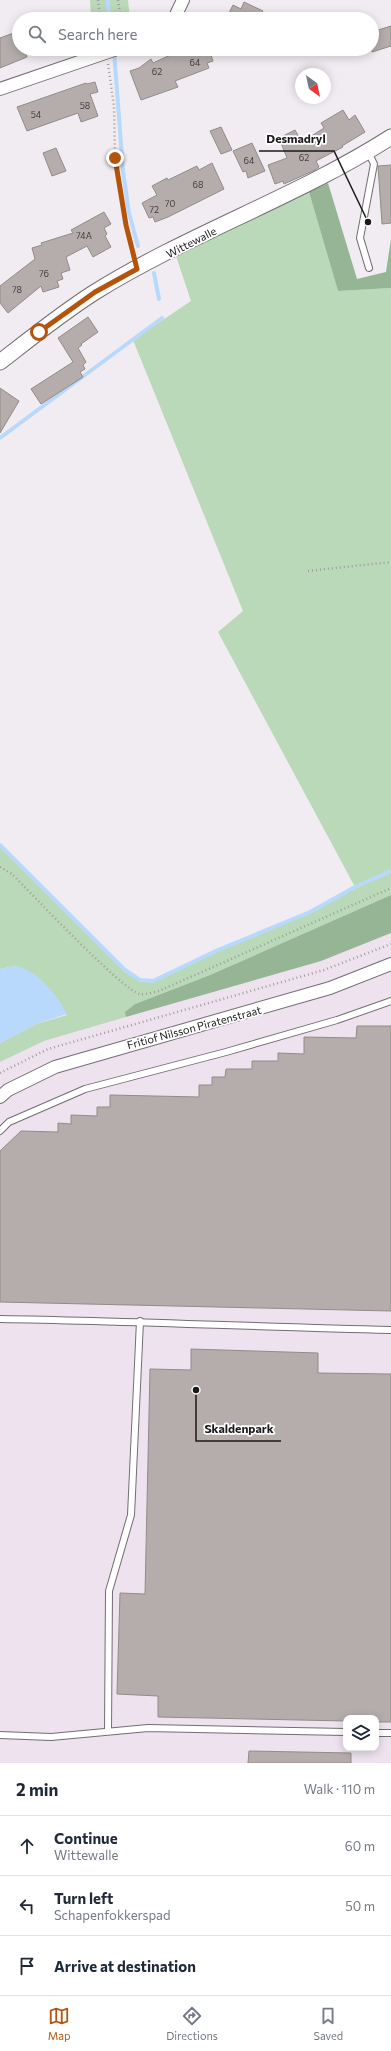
<!DOCTYPE html>
<meta charset="utf-8">
<style>
:root{--surface:#fff;--page:#f2f2f3;--text:#1f2937;--muted:#747a83;--line:#e0e1e3;--accent:#b45309}
body{margin:0;font-family:Commissioner,sans-serif;background:var(--page);color:var(--text)}
.controls{position:absolute;right:12px;bottom:12px;display:grid;overflow:hidden;border-radius:8px;box-shadow:0 2px 10px #0003}
.controls button{width:36px;height:36px;display:grid;place-items:center;padding:0;border:0;border-bottom:1px solid var(--line);background:var(--surface);color:var(--text);font:20px sans-serif}
.compass{position:absolute;left:295px;top:68px;width:36px;height:36px;border-radius:50%;background:var(--surface);box-shadow:0 2px 10px #0003;rotate:147deg}
.stop{position:absolute;width:12px;height:12px;margin:-9px;border:3px solid #b45309;border-radius:50%;background:#fff}
.stop.end{background:#b45309;border-color:#fff;box-shadow:0 1px 4px #0008}
.list{margin:0;padding:0;list-style:none}
h2{display:flex;justify-content:space-between;align-items:center;height:52px;margin:0;padding:0 16px;font-size:17px}
h2 small{font-size:13px;font-weight:400;color:var(--muted)}
.list li{display:grid;grid-template-columns:26px 1fr auto;gap:12px;align-items:center;box-sizing:border-box;height:60px;padding:0 16px;border-top:1px solid var(--line)}
.list b{display:block;font-size:15px;white-space:nowrap}
.list p{margin:0;font-size:13px;white-space:nowrap;color:var(--muted)}
.list em{font-size:13px;font-style:normal;color:var(--muted)}
.icon{flex:none;width:22px;height:22px;fill:none;stroke:currentColor;stroke-width:2;stroke-linecap:round;stroke-linejoin:round}
.map{position:relative;flex:none;width:391px;height:1763px;overflow:hidden}
.search{position:absolute;background:var(--surface);box-shadow:0 2px 10px #0003;left:12px;right:12px;top:12px;height:44px;display:flex;align-items:center;gap:10px;box-sizing:border-box;padding:0 14px;border-radius:22px;color:var(--muted);font-size:15px}
.sheet{height:232px;background:var(--surface)}
nav{display:flex;justify-content:space-around;align-items:center;box-sizing:border-box;height:56px;border-top:1px solid var(--line);background:var(--surface);font-size:11px;color:var(--muted)}
nav a{display:grid;justify-items:center;gap:2px}
nav .on{color:var(--accent)}
.map>svg:first-child{display:block}
</style>
<div class="map">
<svg width="391" height="1763" viewBox="0 0 391 1763">
<rect width="100%" height="100%" fill="#f1ecf1"/>
<!-- built -->
<path fill="#ede2ee" fill-rule="evenodd" d="M 391,933 L 391,1763 L 0,1763 L 0,1062 L 44,1041 L 321,961 ZM 346,1718 L 376,1718 L 376,1748 L 346,1748 Z"/>
<!-- green -->
<g fill="#b9d9b8">
<polygon points="90,0 128,0 130,19 91,19"/>
<polygon points="309,192 338,291 391,288 391,895 210,975 135,1004 126,1012 126,1017 44,1041 0,1062 0,1043 36,1024 67,1015 15,966 0,969 0,845 125,970 140,980 153,981 218,950 310,912 355,887 218,632 243,611 133,340 191,301 176,256"/>
</g>
<!-- forest -->
<g fill="#95b594">
<polygon points="328,183 357,279 386,272 391,239 391,288 338,291 309,192"/>
<polygon points="391,895 391,933 321,961 126,1017 125,1012 135,1004 210,975"/>
</g>
<!-- water -->
<path fill="#b9d9fc" d="M 15,966 C 37,969 58,996 67,1014 L 36,1024 L 0,1043 L 0,969 Z"/>
<g fill="none" stroke-linecap="round" stroke-linejoin="round">
<!-- stream -->
<g stroke="#b9d9fc" stroke-width="4">
<polyline points="108,0 109,19"/>
<polyline points="114,51 123,171 129,213 138,246"/>
<polyline points="154,273 159,299"/>
<polyline points="0,438 162,318"/>
<polyline points="0,845 125,970 140,980 153,981 218,950 310,912 355,887 391,871"/>
</g>
</g>
<!-- building -->
<g fill="#b5adac" stroke="#928b8a">
<polygon points="244,2 263,11 258,18 260,19 226,19 233,5 241,9"/>
<polygon points="391,26 391,46 372,52 372,32"/>
<polygon points="19,31 19,49 24,49 27,57 0,68 0,38"/>
<polygon points="176,49 209,49 213,61 207,63 209,68 175,81 178,87 141,100 130,71 139,68 151,59 153,63 177,52"/>
<polygon points="95,82 98,92 90,94 98,116 81,122 78,113 27,131 17,107 86,83 87,84"/>
<polygon points="343,110 349,120 355,115 365,132 342,146 343,147 316,161 319,167 315,170 284,184 283,181 275,184 268,165 287,158 279,138 295,130 302,142 324,128 321,123"/>
<polygon points="221,127 232,150 221,154 210,131"/>
<polygon points="252,143 265,171 248,178 246,171 243,172 233,151"/>
<polygon points="56,148 66,171 52,176 43,153"/>
<polygon points="212,163 224,189 168,217 155,222 153,217 149,218 142,203 157,195 152,186 167,178 168,180 197,166 199,170"/>
<polygon points="391,165 391,223 382,224 378,166"/>
<polygon points="104,212 111,224 104,228 107,234 105,236 111,247 93,257 87,246 66,257 70,270 61,273 63,279 57,281 59,287 43,292 41,286 8,313 0,303 0,286 35,259 32,248 42,245 41,243 73,233 71,230"/>
<polygon points="88,317 98,332 81,344 82,345 78,348 86,362 83,365 85,369 80,372 83,377 41,404 31,389 73,362 58,338"/>
<polygon points="0,388 19,401 0,433"/>
<polygon points="357,1026 391,1026 391,1311 0,1302 0,1151 21,1131 58,1132 58,1123 71,1124 71,1115 97,1116 97,1107 110,1107 110,1095 199,1097 199,1085 212,1085 212,1077 225,1077 226,1069 252,1069 252,1061 278,1061 278,1053 304,1054 304,1037 356,1038"/>
<polygon points="191,1349 318,1353 318,1373 391,1374 391,1722 376,1722 376,1718 346,1718 346,1721 158,1717 158,1696 117,1694 120,1593 145,1594 150,1369 191,1370"/>
<polygon points="249,1751 351,1753 351,1763 248,1763"/>
</g>
<g fill="none" stroke-linecap="round" stroke-linejoin="round">
<defs>
<g id="service">
<polyline points="368,152 374,164 360,238 369,268"/>
<polyline points="0,1131 9,1122 85,1089 226,1052 337,1020 391,1001"/>
<path d="M 0,1319 C 130,1321 261,1327 391,1330"/>
<polyline points="108,1731 109,1591 131,1515 140,1321"/>
<polyline points="376,1733 391,1733"/>
<polyline points="0,1735 51,1737 148,1728 346,1732"/>
</g>
<g id="minor">
<polyline points="174,19 183,0"/>
<polyline points="0,89 117,49"/>
<polyline points="0,1097 8,1090 55,1067 330,988 391,964"/>
</g>
<path id="tertiary" d="M 0,362 C 31,338 62,313 95,292 C 190,233 297,197 391,137"/>
</defs>
<!-- service casing -->
<use href="#service" stroke="#726d72" stroke-width="8"/>
<!-- minor casing -->
<use href="#minor" stroke="#726d72" stroke-width="14"/>
<!-- tertiary casing -->
<use href="#tertiary" stroke="#726d72" stroke-width="17"/>
<!-- path -->
<g stroke="#a09ca0" stroke-width="2.5" stroke-dasharray="1 3" stroke-linecap="butt">
<polyline points="98,0 100,19"/>
<polyline points="118,0 121,19"/>
<polyline points="108,64 114,106 115,158 126,225 133,255"/>
<polyline points="308,571 391,562"/>
<path d="M 0,867 L 12,874 C 31,893 123,991 140,994 C 145,995 154,992 159,991 L 391,888"/>
<polyline points="0,1073 48,1049 324,970 391,944"/>
</g>
<!-- service -->
<use href="#service" stroke="#fff" stroke-width="6"/>
<!-- minor -->
<use href="#minor" stroke="#fff" stroke-width="12"/>
<!-- tertiary -->
<use href="#tertiary" stroke="#fff" stroke-width="15"/>
</g>
<g fill="none" stroke-linecap="round" stroke-linejoin="round">
<!-- route -->
<polyline stroke="#b45309" stroke-width="5" points="39,332 95,292 137,269 126,225 115,158"/>
</g>
<g text-anchor="middle" dominant-baseline="central" stroke-width="3.5" stroke-linejoin="round" paint-order="stroke">
<!-- number labels -->
<g font-size="9" fill="#423e3f">
<text x="195" y="62">64</text>
<text x="157" y="71">62</text>
<text x="85" y="105">58</text>
<text x="36" y="114">54</text>
<text x="304" y="157">62</text>
<text x="249" y="160">64</text>
<text x="198" y="184">68</text>
<text x="170" y="203">70</text>
<text x="154" y="209">72</text>
<text x="84" y="235">74A</text>
<text x="44" y="273">76</text>
<text x="17" y="289">78</text>
</g>
<!-- street labels -->
<g font-size="11" fill="#1b191b" stroke="#fff">
<text transform="translate(191 242) rotate(-27)">Wittewalle</text>
<text transform="translate(194 1027) rotate(-15)">Fritiof Nilsson Piratenstraat</text>
</g>
</g>
<!-- callouts -->
<path fill="none" stroke="#1b191b" stroke-width="1.5" d="M368 222L334 151H259M196 1390L196 1441H281"/>
<g fill="#1b191b" stroke="#fff" stroke-width="1.5">
<circle cx="368" cy="222" r="4"/>
<circle cx="196" cy="1390" r="4"/>
</g>
<g font-size="12" text-anchor="middle" font-weight="bold" fill="#1b191b" stroke="#fff" stroke-width="3.5" stroke-linejoin="round" paint-order="stroke">
<text x="296" y="143">Desmadryl</text>
<text x="239" y="1433">Skaldenpark</text>
</g>
</svg>
<div class="controls">
<button><svg class="icon" aria-label="layers" viewBox="0 0 24 24"><path d="M12 4l9 5-9 5-9-5zM3 14l9 5 9-5"/></svg></button>
</div>
<svg class="compass" viewBox="-18 -18 36 36"><path d="M0-13l5 13h-10z" fill="#e53935"/><path d="M0 13l5-13h-10z" fill="#747a83"/></svg>
<div class="stop" style="left:39px;top:332px"></div>
<div class="stop end" style="left:115px;top:158px"></div>
<div class="search"><svg class="icon" aria-label="search" viewBox="0 0 24 24"><circle cx="10" cy="10" r="6"/><path d="M15 15l6 6"/></svg>Search here</div>
</div>
<section class="sheet">
<h2>2 min<small>Walk · 110 m</small></h2>
<ul class="list">
<li><svg class="icon" aria-label="ahead" viewBox="0 0 24 24"><path d="M12 20V5M6 11l6-6 6 6"/></svg><div><b>Continue</b><p>Wittewalle</p></div><em>60 m</em></li>
<li><svg class="icon" aria-label="left" viewBox="0 0 24 24"><path d="M17 20v-9H6M10 6l-5 5 5 5"/></svg><div><b>Turn left</b><p>Schapenfokkerspad</p></div><em>50 m</em></li>
<li><svg class="icon" aria-label="arrive" viewBox="0 0 24 24"><path d="M6 21V4h12l-3 4 3 4H6"/></svg><div><b>Arrive at destination</b></div></li>
</ul>
</section>
<nav>
<a class="on"><svg class="icon" aria-label="map" viewBox="0 0 24 24"><path d="M3 6l6-2 6 2 6-2v14l-6 2-6-2-6 2zM9 4v14M15 6v14"/></svg>Map</a>
<a><svg class="icon" aria-label="directions" viewBox="0 0 24 24"><path d="M12 3l9 9-9 9-9-9zM9 14v-3h6M13 9l2 2-2 2"/></svg>Directions</a>
<a><svg class="icon" aria-label="saved" viewBox="0 0 24 24"><path d="M7 4h10v16l-5-4-5 4z"/></svg>Saved</a>
</nav>
